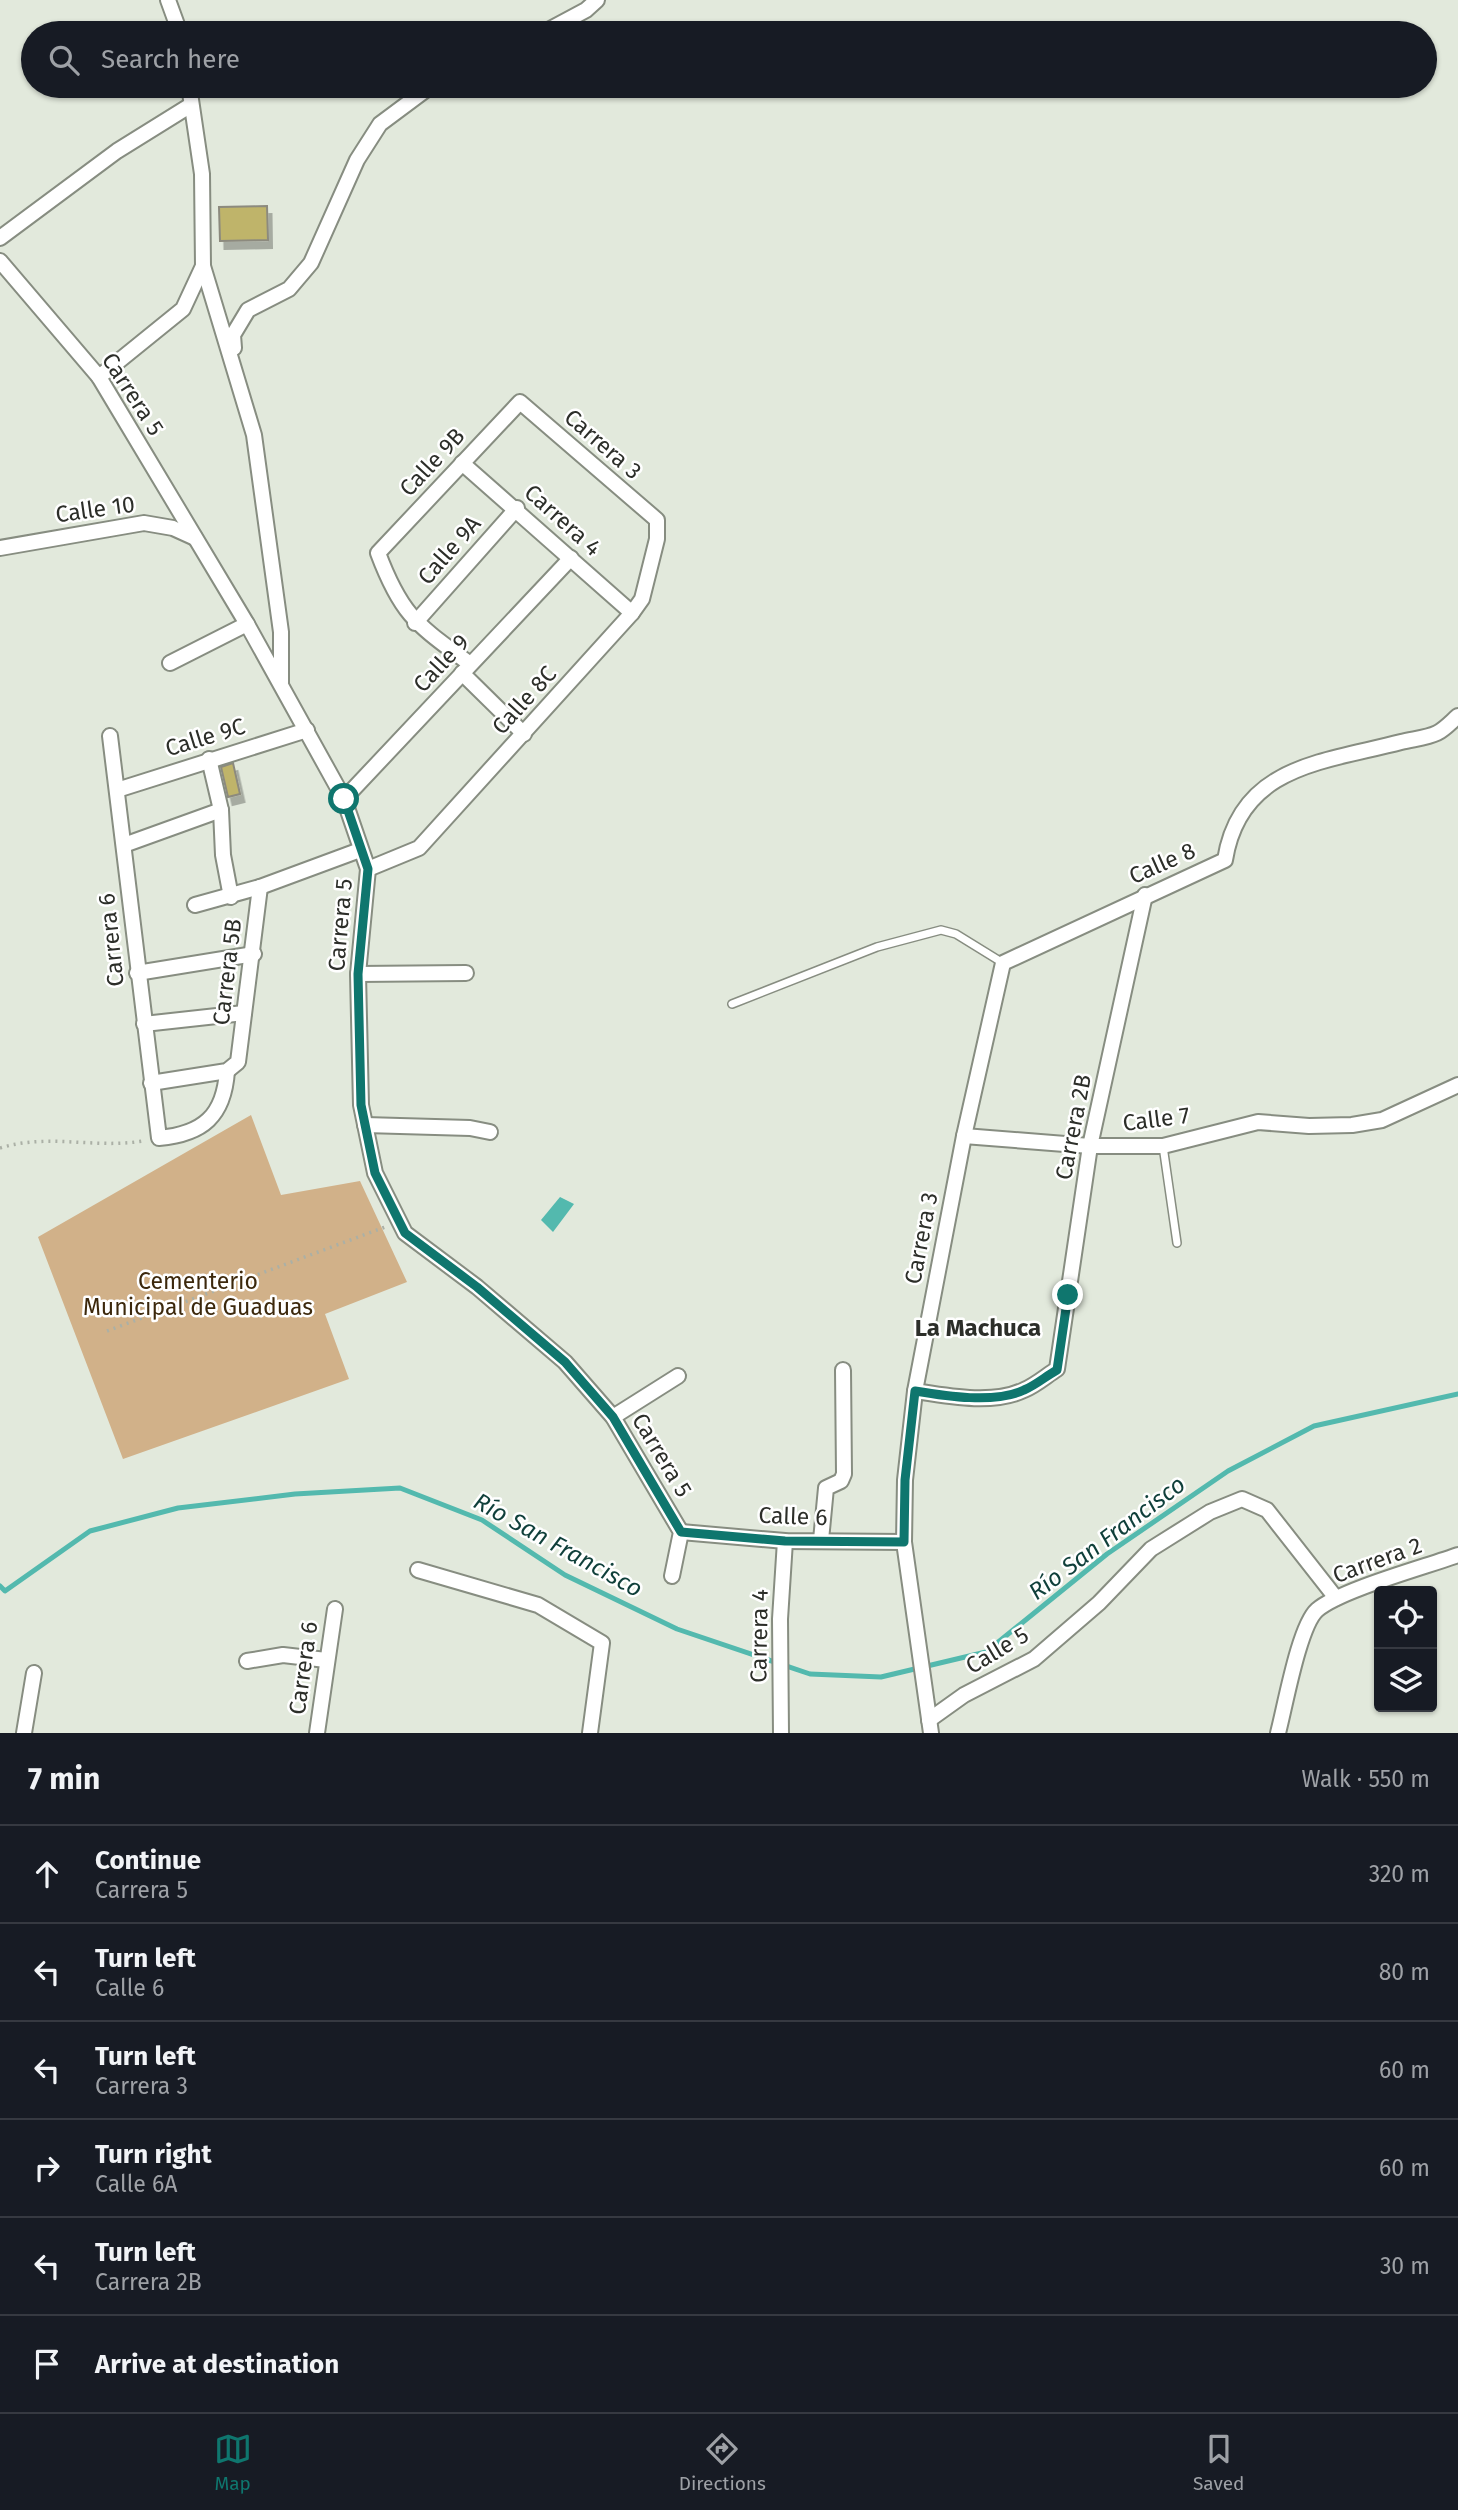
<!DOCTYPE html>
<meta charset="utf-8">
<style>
:root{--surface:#171b24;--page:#242831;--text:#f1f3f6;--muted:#9ea1a6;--line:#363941;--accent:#0f766e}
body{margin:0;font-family:"Fira Sans",sans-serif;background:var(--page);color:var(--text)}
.controls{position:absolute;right:21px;bottom:21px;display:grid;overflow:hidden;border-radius:7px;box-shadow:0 2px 5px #0004}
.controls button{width:63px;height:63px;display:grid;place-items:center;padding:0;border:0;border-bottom:2px solid var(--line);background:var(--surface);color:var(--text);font:35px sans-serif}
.stop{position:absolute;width:21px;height:21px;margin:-16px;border:5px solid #0f766e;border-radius:50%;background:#fff}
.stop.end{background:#0f766e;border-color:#fff;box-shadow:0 2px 7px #0008}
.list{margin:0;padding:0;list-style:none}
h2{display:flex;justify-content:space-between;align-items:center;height:91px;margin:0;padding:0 28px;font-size:30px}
h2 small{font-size:23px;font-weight:400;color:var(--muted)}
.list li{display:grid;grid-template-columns:46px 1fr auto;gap:21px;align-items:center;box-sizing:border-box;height:98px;padding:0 28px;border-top:2px solid var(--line)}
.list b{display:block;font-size:26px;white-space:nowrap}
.list p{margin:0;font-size:23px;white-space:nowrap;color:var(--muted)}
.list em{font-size:23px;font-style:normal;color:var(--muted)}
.icon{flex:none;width:38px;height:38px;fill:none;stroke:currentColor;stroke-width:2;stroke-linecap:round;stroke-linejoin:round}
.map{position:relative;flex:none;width:1458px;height:1733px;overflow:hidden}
.search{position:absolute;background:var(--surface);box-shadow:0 2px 5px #0004;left:21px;right:21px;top:21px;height:77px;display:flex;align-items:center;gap:18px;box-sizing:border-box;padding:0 24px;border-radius:38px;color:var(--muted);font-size:26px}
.sheet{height:679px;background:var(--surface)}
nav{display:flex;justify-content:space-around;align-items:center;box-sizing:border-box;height:98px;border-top:2px solid var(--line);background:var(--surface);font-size:19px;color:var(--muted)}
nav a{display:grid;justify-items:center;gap:4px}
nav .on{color:var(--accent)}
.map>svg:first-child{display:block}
</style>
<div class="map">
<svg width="1458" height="1733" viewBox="0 0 1458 1733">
<defs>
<filter id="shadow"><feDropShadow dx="4.5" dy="8" stdDeviation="0" flood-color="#0004"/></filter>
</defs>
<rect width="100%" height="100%" fill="#e2e9dc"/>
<!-- green -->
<polygon fill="#d1b189" points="251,1115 281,1195 360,1181 407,1282 325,1314 349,1379 123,1459 38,1237"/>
<!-- water -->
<polygon fill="#53b9ae" points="560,1197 574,1204 553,1232 541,1220"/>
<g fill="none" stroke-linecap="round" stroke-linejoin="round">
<!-- stream -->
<polyline stroke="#53b9ae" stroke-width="5" points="0,1586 5,1591 90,1531 178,1508 295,1494 400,1488 482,1520 565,1575 677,1629 810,1674 881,1677 986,1652 1107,1554 1228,1471 1314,1426 1458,1394"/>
</g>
<!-- building -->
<g fill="#bfb46a" stroke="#8c8a7e" stroke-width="2" filter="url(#shadow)">
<polygon points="267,206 268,240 220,241 219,207"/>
<polygon points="233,763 240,794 228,797 221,767"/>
</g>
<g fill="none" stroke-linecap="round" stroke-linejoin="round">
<defs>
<g id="service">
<polyline points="732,1004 877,947 941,930 956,934 1003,963"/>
<polyline points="1163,1146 1177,1243"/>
</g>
<g id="minor">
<polyline points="168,0 180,33"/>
<polyline points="543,33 586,10 597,0"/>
<polyline points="189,86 202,174 203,266 254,435 281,632 281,683"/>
<polyline points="0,238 117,151 191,105"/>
<polyline points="0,261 99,377 247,624 344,799 368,869 358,974 361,1105 375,1173 405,1233 477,1287 565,1362 613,1417 681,1532 672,1576"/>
<polyline points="234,348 233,335 248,310 289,289 311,263 357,160 380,124 431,86"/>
<polyline points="99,377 183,309 203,266"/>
<polyline points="462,463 632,613"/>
<polyline points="0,548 144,523 173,528 195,538"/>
<polyline points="415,623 517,508"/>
<polyline points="170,663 247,624"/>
<polyline points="462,673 524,734"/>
<path d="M 110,736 L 159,1138 C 203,1134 224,1116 227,1071"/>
<polyline points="209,759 221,810 223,855 231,897"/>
<polyline points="117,790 307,730"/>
<polyline points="344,799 571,558"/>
<polyline points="124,845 221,810"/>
<path d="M 368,869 L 419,848 L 632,613 L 642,599 L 657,539 L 657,520 L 520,402 L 378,553 C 402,617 418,625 470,664"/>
<polyline points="195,905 260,887 360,850"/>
<polyline points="137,973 254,954"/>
<polyline points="358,974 466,973"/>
<polyline points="144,1024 244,1013"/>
<polyline points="151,1083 227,1071 238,1062 260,887"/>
<polyline points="365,1125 470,1128 490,1132"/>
<polyline points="964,1136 1090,1146 1163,1146 1258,1122 1309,1126 1352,1125 1382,1120 1458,1085"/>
<path d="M 915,1391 C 947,1396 993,1405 1024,1390 C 1036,1385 1046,1376 1057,1369 L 1090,1146 L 1145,895"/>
<polyline points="613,1417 678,1376"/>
<polyline points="681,1532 785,1541 904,1542"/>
<polyline points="821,1540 826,1488 841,1481 844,1474 843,1370"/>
<polyline points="418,1570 538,1605 602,1643 590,1733"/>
<polyline points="247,1661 283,1655 326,1660"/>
<polyline points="929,1720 964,1695 1034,1659 1099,1603 1151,1549 1210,1512 1242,1499 1267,1510 1336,1598"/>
<polyline points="24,1733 34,1673"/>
<polyline points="317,1733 335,1609"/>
<polyline points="781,1733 780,1619 785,1541"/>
<path d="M 931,1733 L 904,1542 L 905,1480 L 915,1391 L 964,1136 L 1003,963 L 1225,860 C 1240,765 1325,762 1401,742 C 1412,739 1427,738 1437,733 C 1445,729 1452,721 1458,716"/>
<path d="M 1278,1733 C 1285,1707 1299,1626 1317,1610 C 1340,1590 1425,1567 1458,1555"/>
</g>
</defs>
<!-- service casing -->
<use href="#service" stroke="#878d81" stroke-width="10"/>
<!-- minor casing -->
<use href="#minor" stroke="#878d81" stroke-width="18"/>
<!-- path -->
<g stroke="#abb0a6" stroke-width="3.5" stroke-dasharray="2 5" stroke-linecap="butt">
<path d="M 0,1148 C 49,1133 93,1149 143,1141"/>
<polyline points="107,1331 385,1227"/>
</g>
<!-- service -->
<use href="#service" stroke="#fff" stroke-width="7"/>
<!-- minor -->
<use href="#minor" stroke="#fff" stroke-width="14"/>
</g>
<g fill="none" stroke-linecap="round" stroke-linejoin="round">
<!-- route -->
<path stroke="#0f766e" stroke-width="9" d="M 344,799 L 368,869 L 358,974 L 361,1105 L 375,1173 L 405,1233 L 477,1287 L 565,1362 L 613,1417 L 681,1532 L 785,1541 L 904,1542 L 905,1480 L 915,1391 C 945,1396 995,1404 1024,1390 C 1036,1385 1046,1376 1057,1370 L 1068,1295"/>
</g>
<g text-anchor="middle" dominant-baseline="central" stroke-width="5" stroke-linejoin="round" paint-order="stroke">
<!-- street labels -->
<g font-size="23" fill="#2c2e29" stroke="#fff">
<text transform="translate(133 394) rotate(57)">Carrera 5</text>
<text transform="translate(603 444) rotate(41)">Carrera 3</text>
<text transform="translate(432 462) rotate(-47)">Calle 9B</text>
<text transform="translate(95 509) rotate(-8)">Calle 10</text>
<text transform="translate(563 520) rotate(42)">Carrera 4</text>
<text transform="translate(449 550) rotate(-49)">Calle 9A</text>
<text transform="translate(441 663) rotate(-47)">Calle 9</text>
<text transform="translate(524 700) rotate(-48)">Calle 8C</text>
<text transform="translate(205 737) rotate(-17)">Calle 9C</text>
<text transform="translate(1162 863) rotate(-24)">Calle 8</text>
<text transform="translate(340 925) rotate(-85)">Carrera 5</text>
<text transform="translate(111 940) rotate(-96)">Carrera 6</text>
<text transform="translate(227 972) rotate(-83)">Carrera 5B</text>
<text transform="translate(1156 1119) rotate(-7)">Calle 7</text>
<text transform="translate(1073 1127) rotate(-79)">Carrera 2B</text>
<text transform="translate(921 1238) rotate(-79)">Carrera 3</text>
<text transform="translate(662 1455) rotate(59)">Carrera 5</text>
<text transform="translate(793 1516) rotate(2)">Calle 6</text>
<text transform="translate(1377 1560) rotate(-20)">Carrera 2</text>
<text transform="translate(759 1636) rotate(-89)">Carrera 4</text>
<text transform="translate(997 1650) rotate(-31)">Calle 5</text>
<text transform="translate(303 1668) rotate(-82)">Carrera 6</text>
</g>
<!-- park labels -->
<g font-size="23" fill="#3c280c" stroke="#fff">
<text x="198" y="1281">Cementerio<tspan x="198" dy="26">Municipal de Guaduas</tspan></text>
</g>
<!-- neighbourhood labels -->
<g font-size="24" font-weight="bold" fill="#2c2e29" stroke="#fff">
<text x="978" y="1328">La Machuca</text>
</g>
<!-- water labels -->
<g font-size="24" font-style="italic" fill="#0f3f3a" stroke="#fff">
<text transform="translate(1107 1538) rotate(-37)">Río San Francisco</text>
<text transform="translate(558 1545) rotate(29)">Río San Francisco</text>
</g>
</g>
</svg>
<div class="controls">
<button><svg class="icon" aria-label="locate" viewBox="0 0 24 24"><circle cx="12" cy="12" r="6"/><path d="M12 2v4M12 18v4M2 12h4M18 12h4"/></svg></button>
<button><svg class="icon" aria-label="layers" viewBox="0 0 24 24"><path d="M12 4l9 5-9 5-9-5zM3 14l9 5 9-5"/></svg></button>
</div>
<div class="stop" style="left:344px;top:799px"></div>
<div class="stop end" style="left:1068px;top:1295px"></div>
<div class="search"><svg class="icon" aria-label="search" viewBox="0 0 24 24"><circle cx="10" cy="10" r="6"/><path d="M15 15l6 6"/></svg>Search here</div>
</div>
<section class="sheet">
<h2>7 min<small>Walk · 550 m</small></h2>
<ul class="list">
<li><svg class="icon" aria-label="ahead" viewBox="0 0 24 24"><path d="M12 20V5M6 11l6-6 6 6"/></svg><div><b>Continue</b><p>Carrera 5</p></div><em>320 m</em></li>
<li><svg class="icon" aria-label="left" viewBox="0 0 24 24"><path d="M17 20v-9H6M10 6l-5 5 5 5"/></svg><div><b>Turn left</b><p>Calle 6</p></div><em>80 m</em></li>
<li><svg class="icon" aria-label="left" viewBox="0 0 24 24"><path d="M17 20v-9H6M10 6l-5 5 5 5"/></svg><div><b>Turn left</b><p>Carrera 3</p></div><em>60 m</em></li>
<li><svg class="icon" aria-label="right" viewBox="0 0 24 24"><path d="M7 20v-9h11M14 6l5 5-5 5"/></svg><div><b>Turn right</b><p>Calle 6A</p></div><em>60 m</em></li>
<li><svg class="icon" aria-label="left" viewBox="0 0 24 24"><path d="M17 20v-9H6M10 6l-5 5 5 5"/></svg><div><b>Turn left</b><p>Carrera 2B</p></div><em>30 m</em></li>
<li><svg class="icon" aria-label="arrive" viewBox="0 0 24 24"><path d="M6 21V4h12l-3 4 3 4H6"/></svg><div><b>Arrive at destination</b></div></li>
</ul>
</section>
<nav>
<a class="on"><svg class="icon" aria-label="map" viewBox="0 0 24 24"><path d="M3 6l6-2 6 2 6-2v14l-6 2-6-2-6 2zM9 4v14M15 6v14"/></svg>Map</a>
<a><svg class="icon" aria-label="directions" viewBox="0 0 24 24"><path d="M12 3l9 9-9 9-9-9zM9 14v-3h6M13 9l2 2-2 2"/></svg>Directions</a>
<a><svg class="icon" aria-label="saved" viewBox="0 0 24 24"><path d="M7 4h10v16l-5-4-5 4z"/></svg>Saved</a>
</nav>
